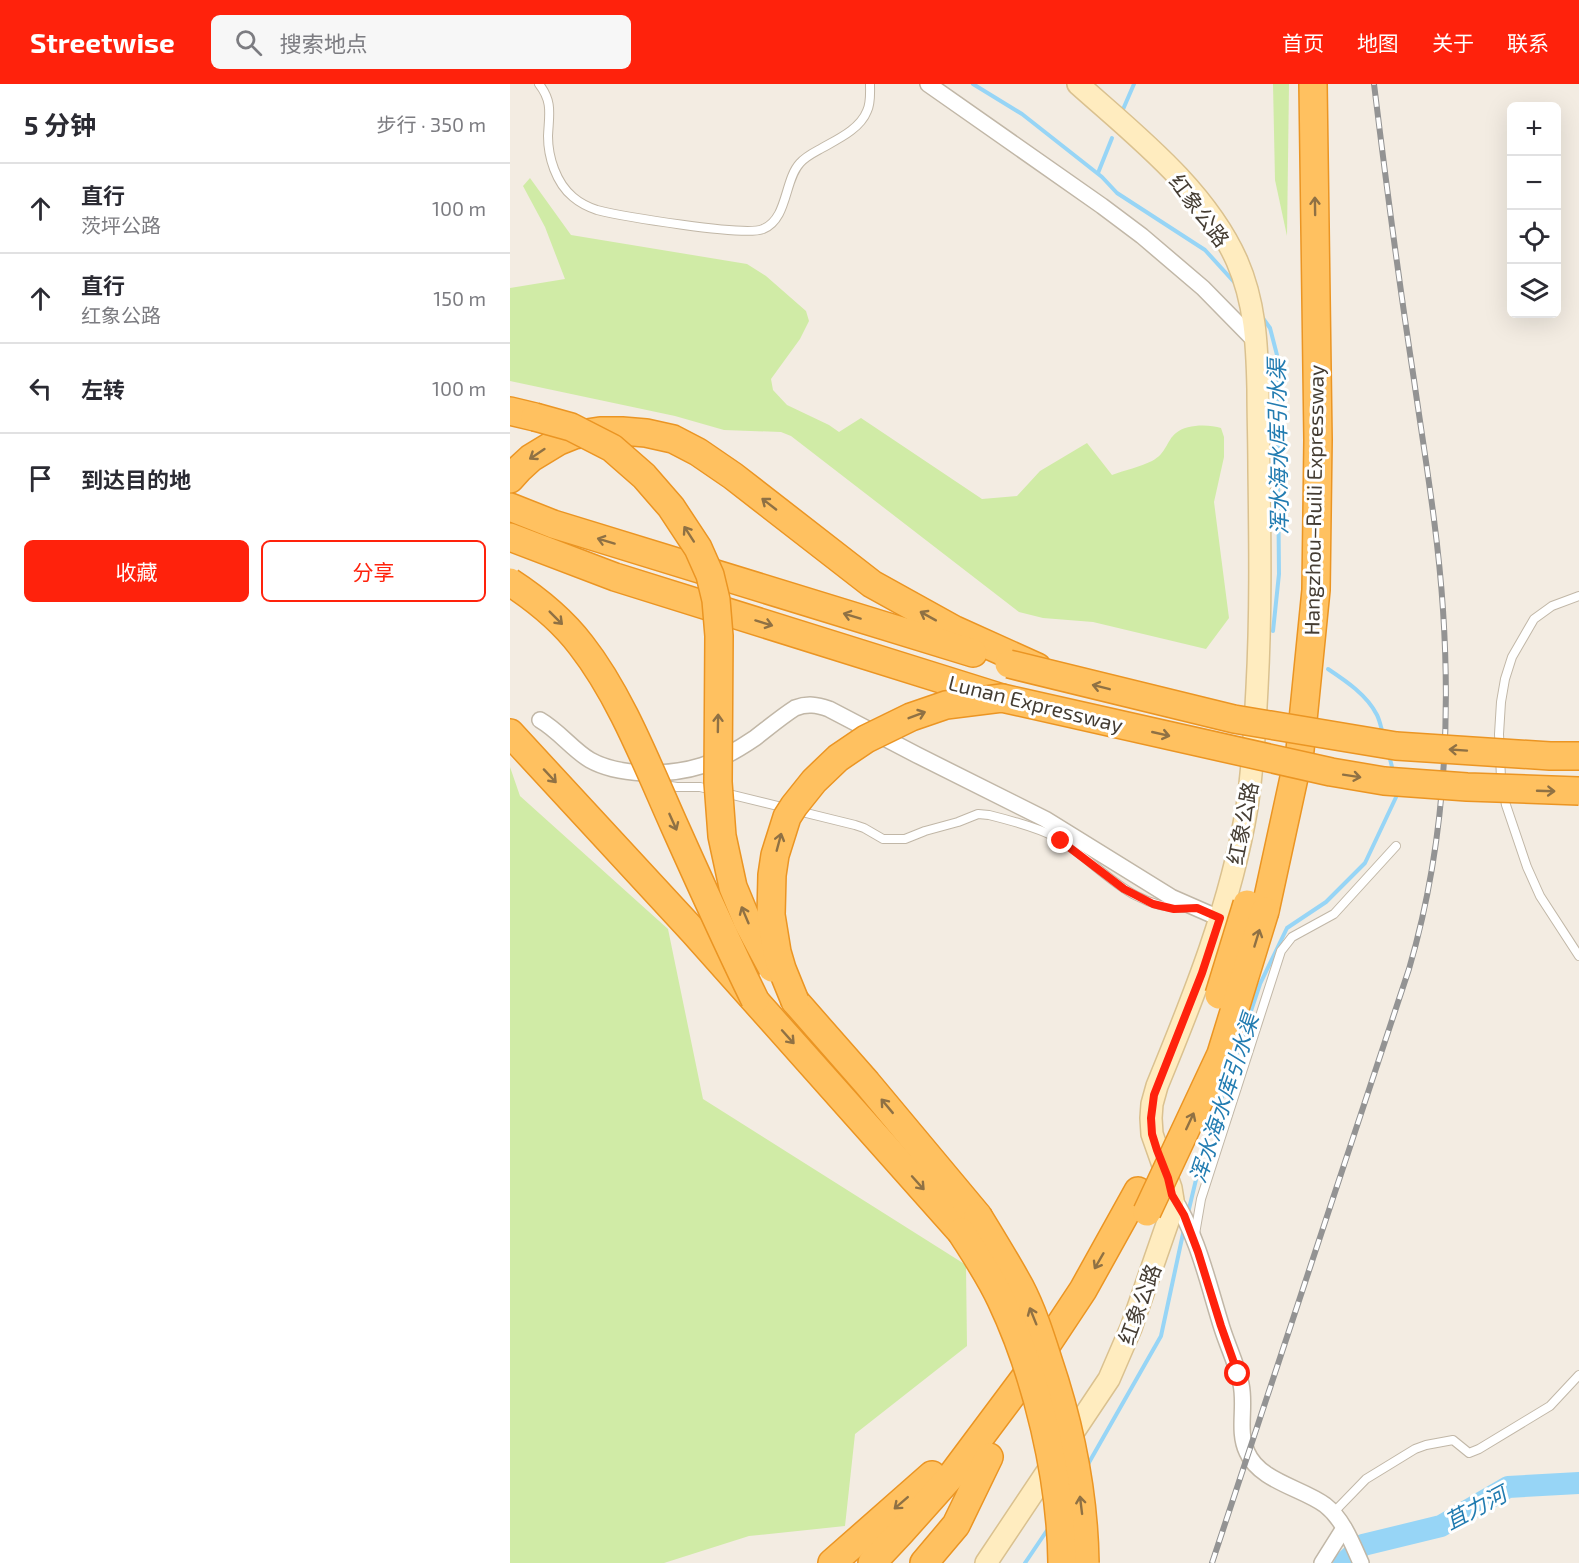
<!DOCTYPE html>
<html lang="zh">
<meta charset="utf-8">
<style>
:root{--surface:#fff;--page:#f7f7f7;--text:#2b2b33;--muted:#7c7c81;--line:#e1e1e2;--accent:#ff220c}
body{margin:0;font-family:"Exo 2","Noto Sans SC",sans-serif;background:var(--page);color:var(--text)}
.controls{position:absolute;right:18px;top:18px;display:grid;overflow:hidden;border-radius:9px;box-shadow:0 6px 24px #0002}
.controls button{width:54px;height:54px;display:grid;place-items:center;padding:0;border:0;border-bottom:2px solid var(--line);background:var(--surface);color:var(--text);font:30px sans-serif}
.stop{position:absolute;width:18px;height:18px;margin:-14px;border:4px solid #ff220c;border-radius:50%;background:#fff}
.stop.end{background:#ff220c;border-color:#fff;box-shadow:0 2px 6px #0008}
.list{margin:0;padding:0;list-style:none}
h2{display:flex;justify-content:space-between;align-items:center;height:78px;margin:0;padding:0 24px;font-size:26px}
h2 small{font-size:20px;font-weight:400;color:var(--muted)}
.list li{display:grid;grid-template-columns:39px 1fr auto;gap:18px;align-items:center;box-sizing:border-box;height:90px;padding:0 24px;border-top:2px solid var(--line)}
.list b{display:block;font-size:22px;white-space:nowrap}
.list p{margin:0;font-size:20px;white-space:nowrap;color:var(--muted)}
.list em{font-size:20px;font-style:normal;color:var(--muted)}
.actions{display:flex;gap:12px;padding:18px 24px}
.actions a{flex:1;padding:14px 0;border:2px solid var(--accent);border-radius:9px;text-align:center;font-size:21px;color:var(--accent)}
.actions .main{background:var(--accent);color:#fff}
.icon{flex:none;width:33px;height:33px;fill:none;stroke:currentColor;stroke-width:2;stroke-linecap:round;stroke-linejoin:round}
.map{position:relative;flex:none;width:1069px;height:1479px;overflow:hidden}
header{display:flex;align-items:center;gap:36px;box-sizing:border-box;height:84px;padding:0 30px;background:var(--accent);color:#fff}
header strong{font-size:28px}
nav{display:flex;gap:33px;margin-inline-start:auto;font-size:21px}
.search{width:420px;height:54px;background:var(--page);display:flex;align-items:center;gap:15px;box-sizing:border-box;padding:0 21px;border-radius:9px;color:var(--muted);font-size:22px}
main{display:flex}
aside{flex:1;background:var(--surface)}
.map>svg:first-child{display:block}
</style>
<header>
<strong>Streetwise</strong>
<div class="search"><svg class="icon" aria-label="search" viewBox="0 0 24 24"><circle cx="10" cy="10" r="6"/><path d="M15 15l6 6"/></svg>搜索地点</div>
<nav><a>首页</a><a>地图</a><a>关于</a><a>联系</a></nav>
</header>
<main>
<aside>
<h2>5 分钟<small>步行 · 350 m</small></h2>
<ul class="list">
<li><svg class="icon" aria-label="ahead" viewBox="0 0 24 24"><path d="M12 20V5M6 11l6-6 6 6"/></svg><div><b>直行</b><p>茨坪公路</p></div><em>100 m</em></li>
<li><svg class="icon" aria-label="ahead" viewBox="0 0 24 24"><path d="M12 20V5M6 11l6-6 6 6"/></svg><div><b>直行</b><p>红象公路</p></div><em>150 m</em></li>
<li><svg class="icon" aria-label="left" viewBox="0 0 24 24"><path d="M17 20v-9H6M10 6l-5 5 5 5"/></svg><div><b>左转</b></div><em>100 m</em></li>
<li><svg class="icon" aria-label="arrive" viewBox="0 0 24 24"><path d="M6 21V4h12l-3 4 3 4H6"/></svg><div><b>到达目的地</b></div></li>
</ul>
<div class="actions"><a class="main">收藏</a><a>分享</a></div>
</aside>
<div class="map">
<svg width="1069" height="1479" viewBox="0 0 1069 1479">
<rect width="100%" height="100%" fill="#f3ece2"/>
<!-- green -->
<g fill="#d0eba6">
<polygon points="763,0 779,0 777,152 765,96"/>
<path d="M 20,94 L 61,151 L 237,180 L 256,192 L 296,227 L 299,237 L 290,255 L 261,295 L 263,306 L 277,321 L 319,341 L 329,348 L 351,334 L 472,415 L 507,412 L 530,387 L 577,359 L 602,391 C 615,386 630,383 642,377 C 657,369 656,357 666,349 C 676,340 699,340 711,344 L 714,353 L 714,373 L 704,418 L 719,534 L 696,565 L 583,538 L 533,534 L 509,528 L 281,352 L 271,348 L 214,346 L 165,332 L 0,297 L 0,204 L 55,195 L 35,143 L 13,102 Z"/>
<polygon points="0,683 10,712 158,845 193,1015 456,1181 457,1262 345,1350 335,1442 239,1452 154,1479 0,1479"/>
</g>
<g fill="none" stroke-linecap="round" stroke-linejoin="round">
<!-- stream -->
<g stroke="#97d5f6" stroke-width="4">
<polyline points="463,0 512,30 592,93 607,109 695,166 725,199"/>
<polyline points="611,30 624,0"/>
<polyline points="588,89 602,54"/>
<polyline points="752,233 760,244 767,271 769,490 763,547"/>
<path d="M 818,585 C 836,597 857,611 867,631 C 870,637 871,644 873,650"/>
<polyline points="879,671 883,687"/>
<polyline points="678,1129 690,1079 750,900 777,844 816,818 855,779 888,709"/>
<polyline points="577,1382 651,1252 674,1145"/>
<polyline points="515,1479 540,1442"/>
</g>
<!-- river -->
<polyline stroke="#97d5f6" stroke-width="22" points="834,1479 853,1461 931,1442 998,1403 1069,1399"/>
<defs>
<g id="lane">
<path d="M 29,0 C 43,18 39,30 38,52 C 38,73 46,99 63,113 C 70,119 78,123 87,126 C 111,132 235,153 253,145 C 278,135 274,96 290,79 C 296,72 305,68 312,64 C 328,55 350,45 357,27 C 361,19 360,9 360,0"/>
<polyline points="1069,512 1042,522 1024,535 1002,573 995,595 991,618 989,650 991,694 996,721 1017,783 1030,812 1069,872"/>
<path d="M 154,701 L 167,703 L 190,703 L 345,741 L 354,744 L 373,755 L 395,755 L 415,747 L 448,738 L 468,730 L 479,731 C 499,736 527,743 545,753 C 590,779 618,825 676,824"/>
<polyline points="685,1150 691,1115 771,867 782,853 824,830 886,762"/>
<polyline points="823,1429 856,1395 905,1365 916,1361 943,1356 959,1369 969,1365 1040,1322 1069,1291"/>
</g>
<g id="street">
<polyline points="418,0 592,122 632,152 693,204 746,258"/>
<path d="M 30,636 C 49,647 63,666 80,676 C 96,685 116,688 133,689 C 179,690 207,680 245,654 C 258,644 271,633 285,624 C 298,619 307,621 319,625 L 407,671 L 535,735 L 661,813 L 709,834"/>
<path d="M 662,1112 C 688,1151 698,1200 712,1244 C 718,1263 727,1281 731,1300 C 736,1323 727,1347 737,1368 C 749,1397 792,1404 815,1421 C 833,1435 842,1459 851,1479"/>
<polyline points="812,1479 834,1444"/>
</g>
<path id="secondary" d="M 476,1479 L 599,1295 L 621,1244 L 662,1126 L 663,1116 L 661,1104 L 642,1050 L 641,1034 L 642,1020 L 647,1002 C 684,912 721,820 737,723 C 743,684 745,644 747,604 C 751,531 750,459 749,386 C 749,359 748,332 748,305 C 747,260 745,218 727,177 C 695,105 625,51 568,0"/>
<g id="highway">
<polyline points="0,327 25,333"/>
<polyline points="0,395 9,385 21,374 49,357 64,351 90,347 112,347 136,349 163,355 188,368 223,392 362,500 445,546 527,583"/>
<polyline points="0,423 43,440 463,569"/>
<polyline points="0,453 105,493 492,614"/>
<polyline points="0,649 183,847 451,1148"/>
<polyline points="755,827 790,666 806,506 808,356 803,0"/>
<polyline points="285,917 357,999 468,1132"/>
<polyline points="322,1479 422,1391"/>
<polyline points="362,1479 391,1448 442,1391 516,1292 573,1206 628,1107"/>
<polyline points="414,1479 446,1441 479,1373"/>
</g>
</defs>
<!-- lane casing -->
<use href="#lane" stroke="#c1b7a7" stroke-width="10"/>
<!-- street casing -->
<use href="#street" stroke="#c1b7a7" stroke-width="18"/>
<!-- secondary casing -->
<use href="#secondary" stroke="#dac18f" stroke-width="24"/>
<!-- highway casing -->
<use href="#highway" stroke="#eb9523" stroke-width="30"/>
<!-- lane -->
<use href="#lane" stroke="#fff" stroke-width="8"/>
<!-- street -->
<use href="#street" stroke="#fff" stroke-width="15"/>
<!-- secondary -->
<use href="#secondary" stroke="#ffecbf" stroke-width="21"/>
<!-- highway -->
<use href="#highway" stroke="#ffc160" stroke-width="27"/>
<defs>
<path id="rail" d="M 702,1479 L 899,885 C 933,769 941,646 933,526 C 928,449 915,373 904,296 C 889,198 876,99 864,0"/>
</defs>
<!-- rail casing -->
<use href="#rail" stroke="#939393" stroke-width="6"/>
<!-- rail -->
<use href="#rail" stroke="#fff" stroke-width="4" stroke-dasharray="11" stroke-linecap="butt"/>
<defs>
<g id="highway-bridge">
<polyline points="25,333 61,343 102,364 134,392 161,423 188,464 200,491 206,516 209,552 208,698 212,752 223,803 238,839 262,884"/>
<path d="M 0,498 C 26,515 52,536 71,561 C 111,612 138,683 165,743 C 191,801 217,859 245,916"/>
<polyline points="499,580 724,635 886,662 1040,672 1069,672"/>
<polyline points="709,911 737,820"/>
<polyline points="285,917 272,885 267,868 261,831 262,791 265,771 277,733 284,722 304,697 328,674 356,655 401,633 436,621 492,614 821,688 874,697 957,703 1069,707"/>
<polyline points="637,1128 711,970 755,827"/>
<path d="M 468,1132 C 482,1155 497,1179 510,1203 C 522,1226 530,1251 538,1276 C 560,1341 574,1410 575,1479"/>
<path d="M 451,1148 C 465,1170 480,1192 491,1216 C 527,1292 551,1394 552,1479"/>
</g>
</defs>
<!-- highway-bridge casing -->
<use href="#highway-bridge" stroke="#eb9523" stroke-width="30" stroke-linecap="butt"/>
<!-- highway-bridge -->
<use href="#highway-bridge" stroke="#ffc160" stroke-width="27"/>
</g>
<!-- one-way arrows -->
<defs><path id="oneway-shaft" d="M-6 0H5M1.5-3L5.5 0L1.5 3" fill="none" stroke-width="1.6" stroke-linecap="round" stroke-linejoin="round" transform="scale(1.5)"/></defs>
<g stroke="#8f7144">
<use href="#oneway-shaft" transform="translate(805 122) rotate(-91)"/>
<use href="#oneway-shaft" transform="translate(27 370) rotate(146)"/>
<use href="#oneway-shaft" transform="translate(259 420) rotate(-142)"/>
<use href="#oneway-shaft" transform="translate(179 450) rotate(-123)"/>
<use href="#oneway-shaft" transform="translate(96 457) rotate(-163)"/>
<use href="#oneway-shaft" transform="translate(342 532) rotate(-163)"/>
<use href="#oneway-shaft" transform="translate(418 532) rotate(-151)"/>
<use href="#oneway-shaft" transform="translate(46 534) rotate(45)"/>
<use href="#oneway-shaft" transform="translate(254 539) rotate(17)"/>
<use href="#oneway-shaft" transform="translate(591 603) rotate(-166)"/>
<use href="#oneway-shaft" transform="translate(407 631) rotate(-21)"/>
<use href="#oneway-shaft" transform="translate(208 639) rotate(-89)"/>
<use href="#oneway-shaft" transform="translate(651 650) rotate(13)"/>
<use href="#oneway-shaft" transform="translate(948 666) rotate(-176)"/>
<use href="#oneway-shaft" transform="translate(40 692) rotate(47)"/>
<use href="#oneway-shaft" transform="translate(842 692) rotate(9)"/>
<use href="#oneway-shaft" transform="translate(1036 707) rotate(2)"/>
<use href="#oneway-shaft" transform="translate(163 738) rotate(66)"/>
<use href="#oneway-shaft" transform="translate(269 758) rotate(-75)"/>
<use href="#oneway-shaft" transform="translate(235 831) rotate(-113)"/>
<use href="#oneway-shaft" transform="translate(747 854) rotate(-73)"/>
<use href="#oneway-shaft" transform="translate(278 953) rotate(48)"/>
<use href="#oneway-shaft" transform="translate(377 1022) rotate(-130)"/>
<use href="#oneway-shaft" transform="translate(680 1037) rotate(-65)"/>
<use href="#oneway-shaft" transform="translate(408 1099) rotate(48)"/>
<use href="#oneway-shaft" transform="translate(589 1177) rotate(120)"/>
<use href="#oneway-shaft" transform="translate(523 1232) rotate(-112)"/>
<use href="#oneway-shaft" transform="translate(391 1419) rotate(139)"/>
<use href="#oneway-shaft" transform="translate(571 1421) rotate(-97)"/>
</g>
<g fill="none" stroke-linecap="round" stroke-linejoin="round">
<!-- route -->
<polyline stroke="#ff220c" stroke-width="8" points="551,757 614,805 643,820 664,825 687,824 710,834 692,889 644,1011 641,1034 642,1050 647,1066 658,1094 662,1111 674,1131 688,1168 711,1242 728,1290"/>
</g>
<g text-anchor="middle" dominant-baseline="central" stroke-width="6" stroke-linejoin="round" paint-order="stroke">
<!-- street labels -->
<g font-size="21" fill="#443c32" stroke="#fff">
<text transform="translate(690 126) rotate(53)">红象公路</text>
<text transform="translate(803 416) rotate(-89)">Hangzhou–Ruili Expressway</text>
<text transform="translate(526 619) rotate(14)">Lunan Expressway</text>
<text transform="translate(732 739) rotate(-79)">红象公路</text>
<text transform="translate(629 1220) rotate(-70)">红象公路</text>
</g>
<!-- water labels -->
<g font-size="22" font-style="italic" fill="#227cb1" stroke="#fff">
<text transform="translate(767 363) rotate(-91)">浑水海水库引水渠</text>
<text transform="translate(713 1014) rotate(-72)">浑水海水库引水渠</text>
<text transform="translate(965 1423) rotate(-28)">苴力河</text>
</g>
</g>
</svg>
<div class="controls">
<button>+</button>
<button>−</button>
<button><svg class="icon" aria-label="locate" viewBox="0 0 24 24"><circle cx="12" cy="12" r="6"/><path d="M12 2v4M12 18v4M2 12h4M18 12h4"/></svg></button>
<button><svg class="icon" aria-label="layers" viewBox="0 0 24 24"><path d="M12 4l9 5-9 5-9-5zM3 14l9 5 9-5"/></svg></button>
</div>
<div class="stop" style="left:728px;top:1290px"></div>
<div class="stop end" style="left:551px;top:757px"></div>
</div>
</main>
